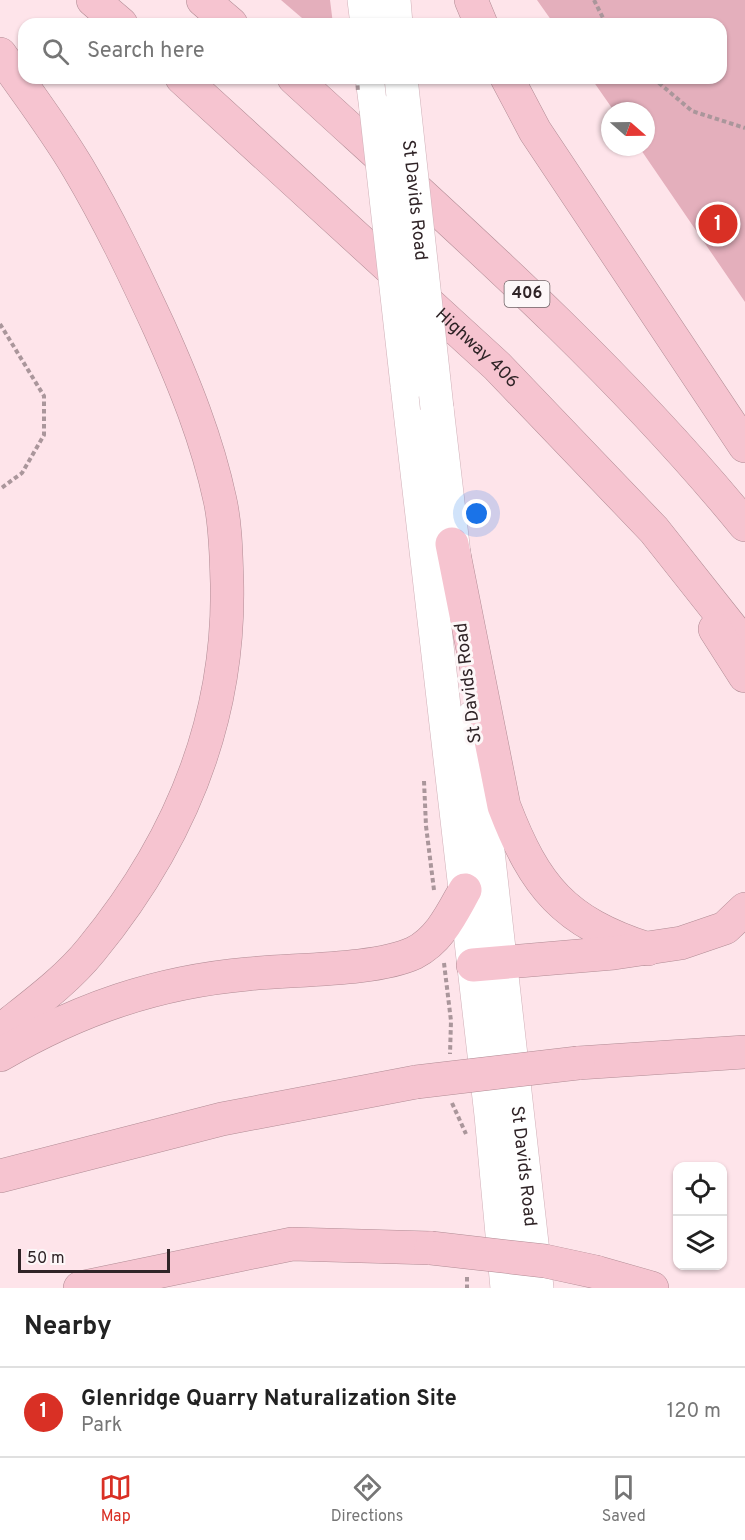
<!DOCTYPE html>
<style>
:root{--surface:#fff;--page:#f2f2f2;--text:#222;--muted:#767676;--line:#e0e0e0;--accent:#d93025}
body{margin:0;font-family:Overpass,sans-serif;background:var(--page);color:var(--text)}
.controls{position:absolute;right:18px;bottom:18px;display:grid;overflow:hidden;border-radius:12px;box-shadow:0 2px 4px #0004}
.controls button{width:54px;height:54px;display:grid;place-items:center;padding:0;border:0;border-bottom:2px solid var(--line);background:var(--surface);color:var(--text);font:30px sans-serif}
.compass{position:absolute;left:601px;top:102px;width:54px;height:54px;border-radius:50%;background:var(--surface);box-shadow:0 2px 4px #0004;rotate:110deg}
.scale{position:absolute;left:18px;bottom:15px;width:152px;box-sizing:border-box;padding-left:6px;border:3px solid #302427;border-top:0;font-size:16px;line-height:21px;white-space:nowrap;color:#302427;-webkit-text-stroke:4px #fdf7f8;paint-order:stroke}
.you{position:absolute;left:477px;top:514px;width:21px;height:21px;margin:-15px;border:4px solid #fff;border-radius:50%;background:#1a73e8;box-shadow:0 0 0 9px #1a73e833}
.badge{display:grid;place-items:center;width:39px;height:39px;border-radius:50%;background:var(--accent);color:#fff;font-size:20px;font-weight:700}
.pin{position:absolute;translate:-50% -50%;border:3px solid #fff;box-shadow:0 2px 6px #0006}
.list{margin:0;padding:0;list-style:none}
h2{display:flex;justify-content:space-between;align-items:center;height:78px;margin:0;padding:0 24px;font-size:26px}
h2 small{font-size:20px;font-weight:400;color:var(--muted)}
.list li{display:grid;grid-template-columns:39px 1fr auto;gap:18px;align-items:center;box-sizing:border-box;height:90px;padding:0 24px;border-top:2px solid var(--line)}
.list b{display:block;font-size:22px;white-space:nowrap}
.list p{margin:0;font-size:20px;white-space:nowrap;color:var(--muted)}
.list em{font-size:20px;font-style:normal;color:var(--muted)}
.icon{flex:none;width:33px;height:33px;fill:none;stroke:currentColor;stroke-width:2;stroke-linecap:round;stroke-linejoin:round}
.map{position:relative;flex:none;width:745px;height:1288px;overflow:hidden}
.search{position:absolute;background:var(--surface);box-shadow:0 2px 4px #0004;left:18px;right:18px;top:18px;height:66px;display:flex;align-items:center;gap:15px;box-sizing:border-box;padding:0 21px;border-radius:18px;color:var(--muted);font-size:22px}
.sheet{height:168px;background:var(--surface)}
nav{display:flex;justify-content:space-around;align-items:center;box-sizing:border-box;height:84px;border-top:2px solid var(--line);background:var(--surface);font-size:16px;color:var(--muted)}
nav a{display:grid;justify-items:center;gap:3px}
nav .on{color:var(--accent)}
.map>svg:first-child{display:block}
</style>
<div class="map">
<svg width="745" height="1288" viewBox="0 0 745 1288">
<rect width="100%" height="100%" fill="#fee4ea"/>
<!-- green -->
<g fill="#e4afbc">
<polygon points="281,0 330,0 333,24 309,24"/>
<polygon points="537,0 745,0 745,302 639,147 646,147 646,111 614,111 591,78 721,78 721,24 554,24"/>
</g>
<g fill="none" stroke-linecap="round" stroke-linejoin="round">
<defs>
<g id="secondary">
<polyline points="364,0 367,24"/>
<polyline points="394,0 396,24"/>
<polyline points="372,78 376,109"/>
<polyline points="407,385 491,1115 507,1288"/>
<polyline points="437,408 456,571"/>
<path id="s1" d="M 473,717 L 537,1288"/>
</g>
<g id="highway">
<polyline points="93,0 121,24"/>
<polyline points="203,0 231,24"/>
<polyline points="471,0 481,24"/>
<path d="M 0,54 C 26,91 55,129 78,168 C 109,220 134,273 159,327 C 184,383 207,439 220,500 C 226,527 226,556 227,583 C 230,722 179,843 91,950 C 66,981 31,1006 0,1031"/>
<path id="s2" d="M 182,78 L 497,366 L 654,530 L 745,645"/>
<path d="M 294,78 C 450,221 611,361 745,525"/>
<polyline points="507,78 535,131 745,446"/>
<path d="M 452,544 L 504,806 C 535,887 564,922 648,949"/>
<polyline points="715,629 745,676"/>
<polyline points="473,965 614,953 681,943 725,928 745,909"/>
<path d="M 0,1055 C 79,1009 157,982 248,974 C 293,969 375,971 414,953 C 440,940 452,913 465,890"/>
<polyline points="578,1063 745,1052"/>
<polyline points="0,1176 222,1119 416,1082"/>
<polyline points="596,1272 652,1288"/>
<polyline points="80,1288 292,1244 431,1248"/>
</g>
</defs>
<!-- secondary casing -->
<use href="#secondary" stroke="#d0b0b8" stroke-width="34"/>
<!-- highway casing -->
<use href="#highway" stroke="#b18c95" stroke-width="34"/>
<!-- path -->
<g stroke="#aa969b" stroke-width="4" stroke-dasharray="4.5 3" stroke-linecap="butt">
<polyline points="594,0 606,24"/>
<polyline points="653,78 692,111 745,128"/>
<polyline points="0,324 44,396 44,435 22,473 0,489"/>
<polyline points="424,781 426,826 434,890"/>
<polyline points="444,963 451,1021 450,1054"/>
<polyline points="452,1103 466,1134"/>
<polyline points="467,1277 467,1288"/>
</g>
<!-- secondary -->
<use href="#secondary" stroke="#fff" stroke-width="33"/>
<!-- highway -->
<use href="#highway" stroke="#f6c4d0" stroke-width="33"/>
<defs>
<g id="secondary-bridge">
<path id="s3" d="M 401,78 L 437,408"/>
<polyline points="376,109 407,385"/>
</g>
<g id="highway-bridge">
<polyline points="416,1082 578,1063"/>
<polyline points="431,1248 545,1261 596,1272"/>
</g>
</defs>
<!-- secondary-bridge casing -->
<use href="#secondary-bridge" stroke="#d0b0b8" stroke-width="34" stroke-linecap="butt"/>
<!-- highway-bridge casing -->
<use href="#highway-bridge" stroke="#b18c95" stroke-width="34" stroke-linecap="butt"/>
<!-- path-bridge -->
<polyline stroke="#aa969b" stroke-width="4" stroke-dasharray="4.5 3" stroke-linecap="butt" points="357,78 358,92"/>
<!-- secondary-bridge -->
<use href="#secondary-bridge" stroke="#fff" stroke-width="33"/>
<!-- highway-bridge -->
<use href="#highway-bridge" stroke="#f6c4d0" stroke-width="33"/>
</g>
<g text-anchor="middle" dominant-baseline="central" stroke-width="6" stroke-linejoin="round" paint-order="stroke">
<!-- shield labels -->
<rect fill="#fdf7f8" stroke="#6e6366" stroke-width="1.5" x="504.5" y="281" width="45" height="26" rx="4.5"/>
<g font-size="16" font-weight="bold" fill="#302427">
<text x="527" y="294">406</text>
</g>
<!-- street labels -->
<g font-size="18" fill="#302427" stroke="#fdf7f8">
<text stroke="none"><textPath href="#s3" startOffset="123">St Davids Road</textPath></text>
<text stroke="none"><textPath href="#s2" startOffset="400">Highway 406</textPath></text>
<text transform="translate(469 683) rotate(-97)">St Davids Road</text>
<text stroke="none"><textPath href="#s1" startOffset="452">St Davids Road</textPath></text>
</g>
</g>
</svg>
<div class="controls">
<button><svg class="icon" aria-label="locate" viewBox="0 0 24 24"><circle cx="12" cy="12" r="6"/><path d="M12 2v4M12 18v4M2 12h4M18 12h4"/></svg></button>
<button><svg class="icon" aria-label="layers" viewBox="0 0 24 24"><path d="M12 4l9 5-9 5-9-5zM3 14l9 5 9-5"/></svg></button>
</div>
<svg class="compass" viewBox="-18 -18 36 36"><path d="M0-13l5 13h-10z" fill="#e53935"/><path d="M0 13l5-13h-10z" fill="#767676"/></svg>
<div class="scale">50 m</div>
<div class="you"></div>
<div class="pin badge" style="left:718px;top:224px">1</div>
<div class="search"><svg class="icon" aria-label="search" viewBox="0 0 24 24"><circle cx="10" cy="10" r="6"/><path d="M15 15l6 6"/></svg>Search here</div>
</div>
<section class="sheet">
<h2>Nearby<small></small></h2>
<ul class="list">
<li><span class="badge">1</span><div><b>Glenridge Quarry Naturalization Site</b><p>Park</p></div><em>120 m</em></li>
</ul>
</section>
<nav>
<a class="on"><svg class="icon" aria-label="map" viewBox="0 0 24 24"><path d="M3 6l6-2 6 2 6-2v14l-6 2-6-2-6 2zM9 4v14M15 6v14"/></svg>Map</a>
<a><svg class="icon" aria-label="directions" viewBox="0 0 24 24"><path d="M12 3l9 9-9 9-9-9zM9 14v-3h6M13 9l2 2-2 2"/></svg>Directions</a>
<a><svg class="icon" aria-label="saved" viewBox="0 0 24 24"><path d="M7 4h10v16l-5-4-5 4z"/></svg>Saved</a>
</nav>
